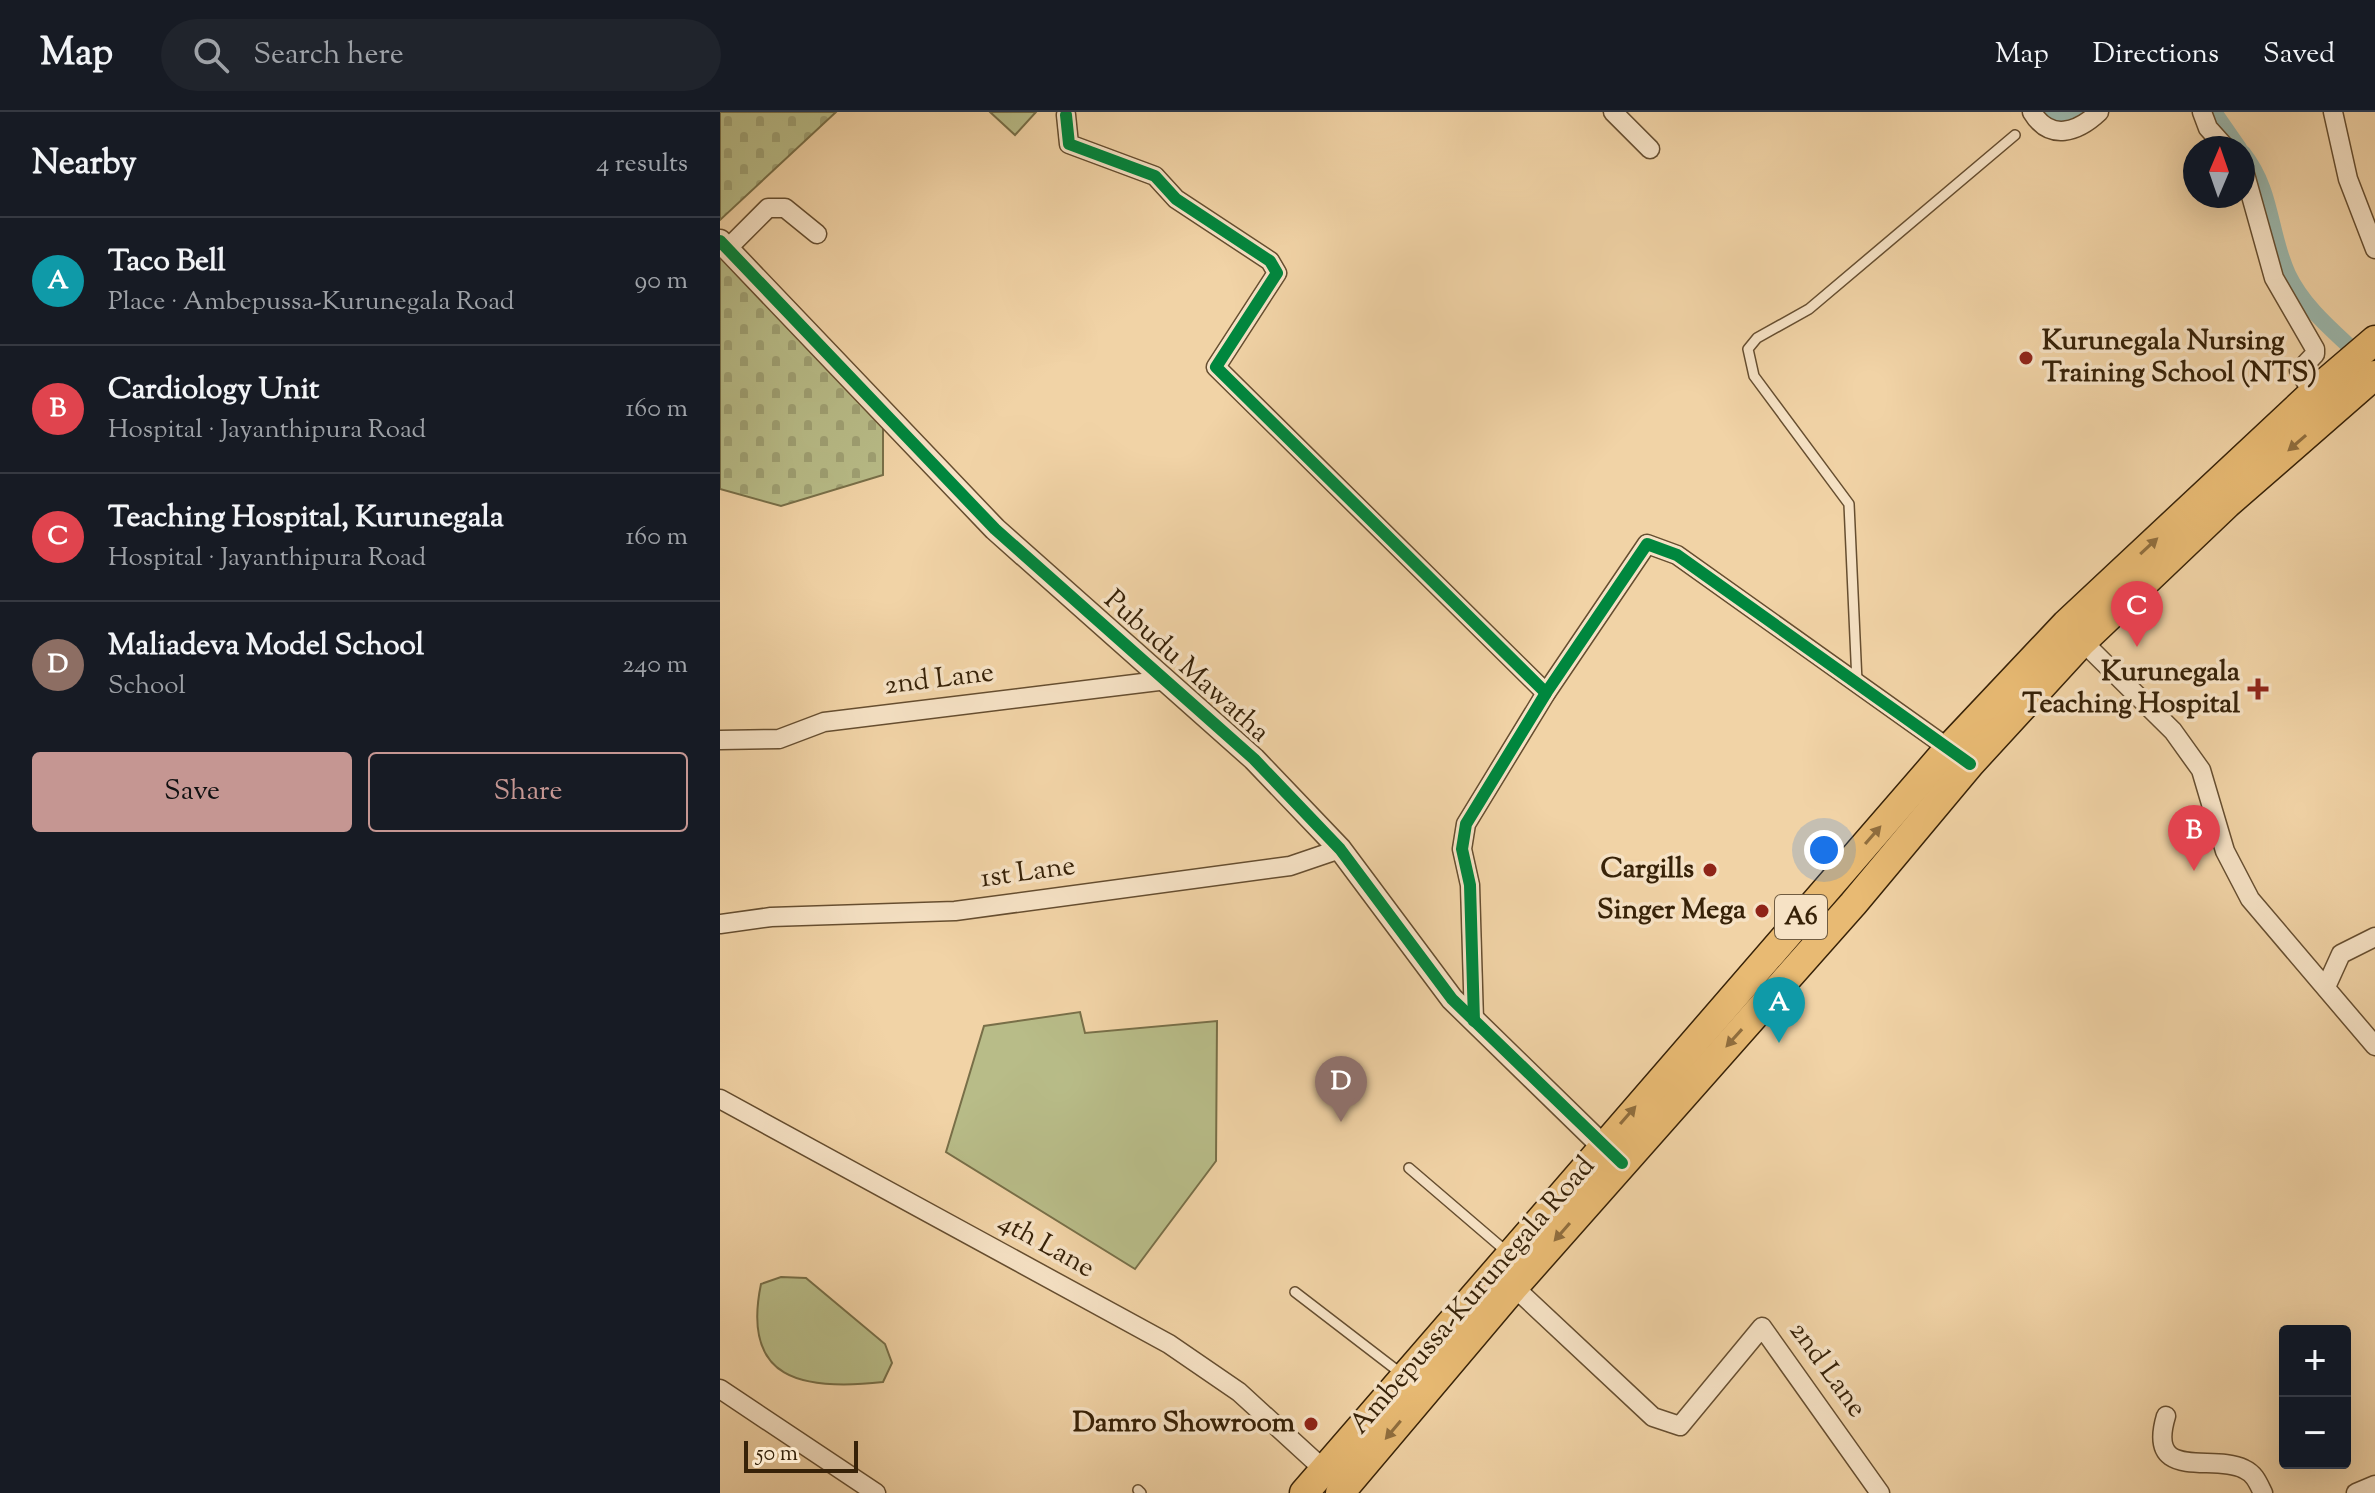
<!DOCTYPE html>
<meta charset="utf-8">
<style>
:root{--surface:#171b24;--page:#20242c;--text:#f1f3f6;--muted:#9ea1a6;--line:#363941;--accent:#c59692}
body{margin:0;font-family:"Sorts Mill Goudy",serif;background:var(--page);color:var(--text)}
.controls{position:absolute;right:24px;bottom:24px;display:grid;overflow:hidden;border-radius:8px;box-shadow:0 8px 32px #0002}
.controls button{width:72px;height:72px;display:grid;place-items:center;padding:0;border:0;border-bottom:2px solid var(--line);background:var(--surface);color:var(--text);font:40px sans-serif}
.compass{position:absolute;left:1463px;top:24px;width:72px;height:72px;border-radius:50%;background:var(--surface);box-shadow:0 8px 32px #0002;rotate:2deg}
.scale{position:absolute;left:24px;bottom:20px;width:114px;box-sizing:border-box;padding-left:8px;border:4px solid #372208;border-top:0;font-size:22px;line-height:28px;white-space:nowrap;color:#372208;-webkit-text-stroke:6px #f6e2c5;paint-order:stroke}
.you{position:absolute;left:1104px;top:738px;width:28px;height:28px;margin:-20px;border:6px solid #fff;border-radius:50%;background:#1a73e8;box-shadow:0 0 0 12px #1a73e833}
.badge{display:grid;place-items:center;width:52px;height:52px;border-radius:50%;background:var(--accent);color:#fff;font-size:26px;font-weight:700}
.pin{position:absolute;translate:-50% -66px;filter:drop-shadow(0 2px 4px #0008)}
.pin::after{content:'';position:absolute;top:42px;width:28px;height:24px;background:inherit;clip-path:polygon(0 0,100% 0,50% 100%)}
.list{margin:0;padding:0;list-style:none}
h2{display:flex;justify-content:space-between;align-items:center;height:104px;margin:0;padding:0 32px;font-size:34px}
h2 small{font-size:26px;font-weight:400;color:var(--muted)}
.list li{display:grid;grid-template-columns:52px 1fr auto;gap:24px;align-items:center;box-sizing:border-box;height:128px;padding:0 32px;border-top:2px solid var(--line)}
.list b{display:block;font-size:30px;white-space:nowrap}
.list p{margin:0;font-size:26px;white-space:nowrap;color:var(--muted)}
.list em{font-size:26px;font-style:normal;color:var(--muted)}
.actions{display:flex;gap:16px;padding:24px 32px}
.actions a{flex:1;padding:18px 0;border:2px solid var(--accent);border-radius:8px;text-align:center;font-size:28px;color:var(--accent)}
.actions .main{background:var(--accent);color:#111}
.icon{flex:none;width:44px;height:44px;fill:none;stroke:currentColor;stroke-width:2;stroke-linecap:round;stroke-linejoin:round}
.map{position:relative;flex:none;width:1655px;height:1381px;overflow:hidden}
header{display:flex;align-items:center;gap:48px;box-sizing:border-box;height:112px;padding:0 40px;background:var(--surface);border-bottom:2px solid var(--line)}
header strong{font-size:38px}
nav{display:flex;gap:44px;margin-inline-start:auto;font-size:28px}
.search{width:560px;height:72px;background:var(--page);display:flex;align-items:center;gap:20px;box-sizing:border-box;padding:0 28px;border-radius:44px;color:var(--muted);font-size:30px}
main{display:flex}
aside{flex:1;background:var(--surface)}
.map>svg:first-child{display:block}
</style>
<header>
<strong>Map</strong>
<div class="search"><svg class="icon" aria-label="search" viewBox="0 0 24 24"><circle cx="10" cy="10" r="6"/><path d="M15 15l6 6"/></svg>Search here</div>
<nav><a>Map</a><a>Directions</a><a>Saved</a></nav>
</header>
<main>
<aside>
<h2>Nearby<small>4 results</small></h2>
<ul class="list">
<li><span class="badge" style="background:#0f9aa8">A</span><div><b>Taco Bell</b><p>Place · Ambepussa-Kurunegala Road</p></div><em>90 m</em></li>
<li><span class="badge" style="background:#e0444e">B</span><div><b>Cardiology Unit</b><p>Hospital · Jayanthipura Road</p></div><em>160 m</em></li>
<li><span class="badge" style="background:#e0444e">C</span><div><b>Teaching Hospital, Kurunegala</b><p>Hospital · Jayanthipura Road</p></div><em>160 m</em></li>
<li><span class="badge" style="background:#8d6e63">D</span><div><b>Maliadeva Model School</b><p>School</p></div><em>240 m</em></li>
</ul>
<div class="actions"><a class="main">Save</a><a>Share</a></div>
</aside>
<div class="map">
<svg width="1655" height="1381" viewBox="0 0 1655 1381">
<defs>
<pattern id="cemetery-stones" width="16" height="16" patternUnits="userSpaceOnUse" patternTransform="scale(2)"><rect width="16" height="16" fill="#b8bc88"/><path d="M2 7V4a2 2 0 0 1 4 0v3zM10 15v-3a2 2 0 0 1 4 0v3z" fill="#9fa174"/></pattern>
</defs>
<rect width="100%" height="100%" fill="#f1d3a6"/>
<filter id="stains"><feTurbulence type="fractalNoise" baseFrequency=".0025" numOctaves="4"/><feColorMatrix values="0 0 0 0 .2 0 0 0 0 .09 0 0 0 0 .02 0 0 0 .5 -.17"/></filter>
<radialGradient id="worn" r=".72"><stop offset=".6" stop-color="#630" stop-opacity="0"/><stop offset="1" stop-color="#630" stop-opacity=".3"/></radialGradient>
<!-- green -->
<g fill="#b8bc88" stroke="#786f48" stroke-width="2">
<polygon points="270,0 316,0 295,23"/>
<polygon points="360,900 365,921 497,909 496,1049 415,1157 226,1040 264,914"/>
<path d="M 61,1165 L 86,1166 L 165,1232 L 172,1251 L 163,1270 C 82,1279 21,1268 41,1172 Z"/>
</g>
<!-- cemetery -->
<g fill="url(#cemetery-stones)" stroke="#786f48" stroke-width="2">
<polygon points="0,0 116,0 0,108"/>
<polygon points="0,142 163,312 163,363 61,394 0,377"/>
</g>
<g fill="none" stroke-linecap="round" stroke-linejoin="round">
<!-- canal -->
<g stroke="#9bb7ac" stroke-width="16">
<path d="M 1331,0 C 1343,10 1354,7 1367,0"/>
<polyline points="1494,0 1519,36"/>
<path d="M 1523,41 C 1553,79 1549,121 1568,162 C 1584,196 1616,221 1642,246"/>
</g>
<defs>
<g id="service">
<polyline points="1137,570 1129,392 1034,264 1028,237 1037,226 1089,197 1295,23"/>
<polyline points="689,1056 787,1140"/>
<polyline points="575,1180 683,1263"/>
<polyline points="418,1378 421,1381"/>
</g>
<g id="minor">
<polyline points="893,0 930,37"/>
<path d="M 1312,0 C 1330,30 1358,20 1379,0"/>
<polyline points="1482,0 1488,16 1506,36"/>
<polyline points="1613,0 1628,67 1655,137"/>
<polyline points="346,3 349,32 435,64 456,87 550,149 557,161 496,255 826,581"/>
<polyline points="1523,55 1554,166 1595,237 1595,242 1579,259 1593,281"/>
<polyline points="7,137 48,96 65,96 97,122"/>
<polyline points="1355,522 1453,619 1481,658 1505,739 1530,787 1655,934"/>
<polyline points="0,628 59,627 104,610 447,568"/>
<polyline points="0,812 51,805 235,799 570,754 620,737"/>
<polyline points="1606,875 1621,842 1655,825"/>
<polyline points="754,909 750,773 742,737 746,712 826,581 927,432 957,443 1235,641"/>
<polyline points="0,987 449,1232 519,1280 611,1364"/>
<polyline points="794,1175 933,1305 960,1314 1042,1215 1160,1381"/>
<polyline points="0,1277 156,1381"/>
<path d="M 1446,1304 C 1426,1371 1492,1341 1524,1357 C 1535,1362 1538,1371 1543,1381"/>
<polyline points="1636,1381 1655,1373"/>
</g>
<polyline id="tertiary" points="0,129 275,417 534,647 620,737 732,887 894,1045"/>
<g id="trunk">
<polyline points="584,1381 1229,636 1346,512 1593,281 1655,228"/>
<polyline points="620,1381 794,1175 1133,792 1250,652 1362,530 1507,392 1655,263"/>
</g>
</defs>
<!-- service casing -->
<use href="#service" stroke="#664e30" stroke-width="12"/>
<!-- minor casing -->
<use href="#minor" stroke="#664e30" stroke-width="21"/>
<!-- tertiary casing -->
<use href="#tertiary" stroke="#664e30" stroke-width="25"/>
<!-- trunk casing -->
<use href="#trunk" stroke="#372208" stroke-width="31"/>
<!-- service -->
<use href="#service" stroke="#f6e2c5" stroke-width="9"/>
<!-- minor -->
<use href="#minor" stroke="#f6e2c5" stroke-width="18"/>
<!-- tertiary -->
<use href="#tertiary" stroke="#f6e2c5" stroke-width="22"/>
<!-- trunk -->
<use href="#trunk" stroke="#e8ba73" stroke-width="28"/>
<defs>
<g id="cycleway">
<polyline points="346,3 349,32 435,64 456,87 550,149 557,161 496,255 826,581"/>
<polyline points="0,129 275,417 534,647 620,737 732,887 902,1051"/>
<polyline points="754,909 750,773 742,737 746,712 826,581 927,432 957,443 1250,652"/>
</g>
</defs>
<!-- cycleway casing -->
<use href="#cycleway" stroke="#f6e2c5" stroke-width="17"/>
<!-- cycleway -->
<use href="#cycleway" stroke="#00873e" stroke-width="12"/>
</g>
<!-- one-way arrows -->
<defs><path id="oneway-solid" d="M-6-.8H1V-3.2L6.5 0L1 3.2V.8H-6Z" transform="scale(2)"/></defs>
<g fill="#906e3e">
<use href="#oneway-solid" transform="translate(1577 331) rotate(139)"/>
<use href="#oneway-solid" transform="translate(1429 434) rotate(-43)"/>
<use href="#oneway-solid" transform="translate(1153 723) rotate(-49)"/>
<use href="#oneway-solid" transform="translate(1014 926) rotate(132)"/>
<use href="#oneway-solid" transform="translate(908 1003) rotate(-49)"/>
<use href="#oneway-solid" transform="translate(842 1120) rotate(131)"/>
<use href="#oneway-solid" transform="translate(673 1318) rotate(130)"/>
</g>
<!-- markers -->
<g fill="#8f2418" stroke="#f6e2c5" stroke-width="3">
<circle cx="1306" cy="246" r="8"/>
<path d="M1534 565h8v8h8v8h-8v8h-8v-8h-8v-8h8z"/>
<circle cx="990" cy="758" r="8"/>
<circle cx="1042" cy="799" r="8"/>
<circle cx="591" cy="1312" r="8"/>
</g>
<g text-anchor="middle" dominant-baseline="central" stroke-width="7" stroke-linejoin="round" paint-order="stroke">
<!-- shield labels -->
<rect fill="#f6e2c5" stroke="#705c41" stroke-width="2" x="1055" y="783" width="52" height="44" rx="6"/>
<g font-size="26" font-weight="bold" fill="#372208">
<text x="1081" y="805">A6</text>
</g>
<!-- poi labels -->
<g font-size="28" font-weight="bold" fill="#372208" stroke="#f6e2c5" text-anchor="end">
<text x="1322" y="230" text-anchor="start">Kurunegala Nursing<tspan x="1322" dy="32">Training School (NTS)</tspan></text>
<text x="1520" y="561">Kurunegala<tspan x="1520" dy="32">Teaching Hospital</tspan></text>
<text x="974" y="758">Cargills</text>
<text x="1026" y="799">Singer Mega</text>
<text x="575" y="1312">Damro Showroom</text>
</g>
<!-- street labels -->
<g font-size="28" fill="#372208" stroke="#f6e2c5">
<text transform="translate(466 555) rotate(42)">Pubudu Mawatha</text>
<text transform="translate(219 568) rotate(-7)">2nd Lane</text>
<text transform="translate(308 761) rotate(-8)">1st Lane</text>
<text transform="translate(326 1134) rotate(29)">4th Lane</text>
<text transform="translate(753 1184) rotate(-49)">Ambepussa-Kurunegala Road</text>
<text transform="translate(1107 1258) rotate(54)">2nd Lane</text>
</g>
</g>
<rect width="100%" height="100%" filter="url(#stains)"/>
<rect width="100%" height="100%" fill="url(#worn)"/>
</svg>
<div class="controls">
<button>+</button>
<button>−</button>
</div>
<svg class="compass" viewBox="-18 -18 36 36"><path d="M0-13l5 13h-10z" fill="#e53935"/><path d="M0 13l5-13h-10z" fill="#9ea1a6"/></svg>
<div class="scale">50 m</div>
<div class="you"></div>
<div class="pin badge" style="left:1059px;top:931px;background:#0f9aa8">A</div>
<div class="pin badge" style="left:1474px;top:759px;background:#e0444e">B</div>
<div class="pin badge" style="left:1417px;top:535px;background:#e0444e">C</div>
<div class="pin badge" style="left:621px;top:1010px;background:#8d6e63">D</div>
</div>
</main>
